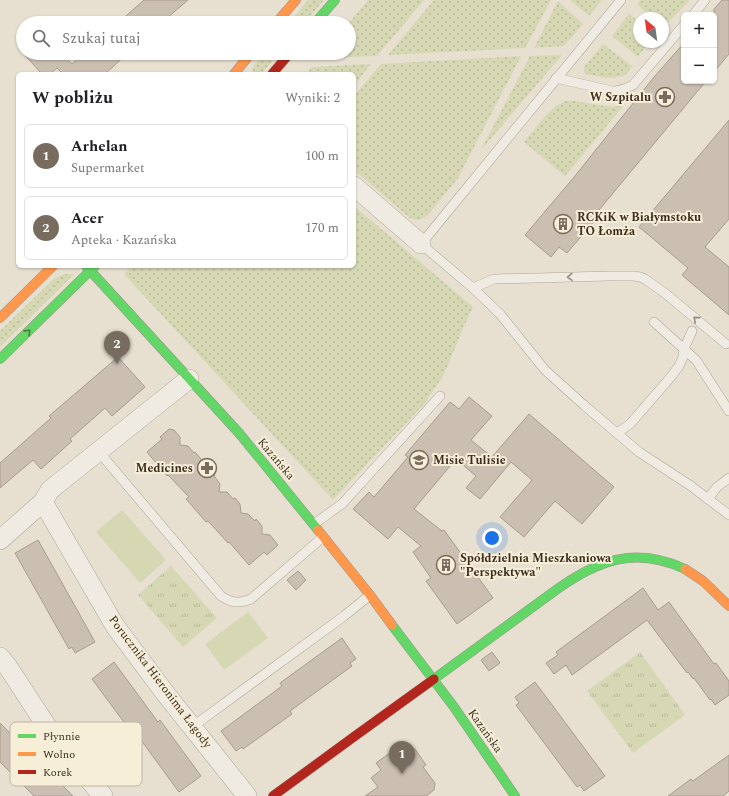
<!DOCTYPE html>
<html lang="pl">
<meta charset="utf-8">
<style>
:root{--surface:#fff;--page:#f2f2f2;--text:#202124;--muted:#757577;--line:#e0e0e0;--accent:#786c5e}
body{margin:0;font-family:Spectral,serif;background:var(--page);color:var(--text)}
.controls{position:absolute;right:12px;top:12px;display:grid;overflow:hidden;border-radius:6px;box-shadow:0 1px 3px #0004}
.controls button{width:36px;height:36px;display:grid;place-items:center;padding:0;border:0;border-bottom:1px solid var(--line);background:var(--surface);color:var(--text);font:20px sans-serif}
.compass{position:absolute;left:633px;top:12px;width:36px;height:36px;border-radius:50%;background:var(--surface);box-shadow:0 1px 3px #0004;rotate:331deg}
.you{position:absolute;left:492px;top:538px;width:14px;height:14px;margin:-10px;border:3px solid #fff;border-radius:50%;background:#1a73e8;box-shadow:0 0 0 6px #1a73e833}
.badge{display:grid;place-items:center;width:26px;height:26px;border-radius:50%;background:var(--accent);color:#fff;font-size:13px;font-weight:700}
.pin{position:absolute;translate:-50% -33px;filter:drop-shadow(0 1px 2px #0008)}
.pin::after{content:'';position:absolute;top:21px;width:14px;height:12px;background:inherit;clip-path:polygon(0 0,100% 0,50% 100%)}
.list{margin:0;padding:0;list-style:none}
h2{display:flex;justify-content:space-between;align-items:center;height:52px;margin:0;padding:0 16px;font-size:17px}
h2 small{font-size:13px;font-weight:400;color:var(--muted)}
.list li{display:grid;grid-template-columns:26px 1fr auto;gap:12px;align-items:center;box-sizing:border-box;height:64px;margin:0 8px 8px;padding:0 8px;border:1px solid var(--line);border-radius:6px}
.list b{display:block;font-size:15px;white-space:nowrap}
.list p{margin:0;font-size:13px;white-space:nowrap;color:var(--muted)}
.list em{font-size:13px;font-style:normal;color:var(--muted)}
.icon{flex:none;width:22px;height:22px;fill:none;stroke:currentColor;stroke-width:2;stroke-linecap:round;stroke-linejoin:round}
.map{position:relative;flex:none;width:729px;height:796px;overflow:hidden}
.search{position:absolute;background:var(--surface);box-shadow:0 1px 3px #0004;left:16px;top:16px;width:340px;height:44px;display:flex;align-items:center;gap:10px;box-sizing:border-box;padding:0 14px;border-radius:22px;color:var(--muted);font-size:15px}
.panel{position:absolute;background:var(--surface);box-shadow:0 1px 3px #0004;left:16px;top:72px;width:340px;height:196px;border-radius:6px}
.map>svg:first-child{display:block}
</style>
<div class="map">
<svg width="729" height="796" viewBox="0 0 729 796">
<defs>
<pattern id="grass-dots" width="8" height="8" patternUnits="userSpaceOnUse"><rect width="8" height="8" fill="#d6d7b3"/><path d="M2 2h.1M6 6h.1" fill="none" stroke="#b9b99a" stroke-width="1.8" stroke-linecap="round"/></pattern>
<pattern id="park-tufts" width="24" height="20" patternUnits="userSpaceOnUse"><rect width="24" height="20" fill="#d6d7b3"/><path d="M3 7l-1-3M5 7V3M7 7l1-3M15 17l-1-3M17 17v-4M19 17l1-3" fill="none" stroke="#b9b99a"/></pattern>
</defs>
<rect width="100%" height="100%" fill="#e7e0d1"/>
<!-- grass -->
<g fill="url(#grass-dots)">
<polygon points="308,0 324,0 304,23 289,23"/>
<polygon points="368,0 424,0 377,56 319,58 323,53 349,53 349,23"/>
<polygon points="434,0 551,0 525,48 388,55"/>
<polygon points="570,0 602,0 589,16"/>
<polygon points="640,0 689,0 689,1 663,28 663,18 652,18 637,4"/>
<polygon points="558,1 583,24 564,46 534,48"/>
<polygon points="629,14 639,22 639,42 649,42 638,57 612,36"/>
<path d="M 603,44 L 632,66 C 630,69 629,72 626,74 C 616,81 597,76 586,74 L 584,72 L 584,67 Z"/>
<polygon points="264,53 279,53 262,73 255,74 253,72 252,68"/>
<polygon points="562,55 481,150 530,56"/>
<path d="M 521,56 L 458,178 L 428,215 C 422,220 417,221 410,218 L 354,170 L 354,96 L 381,64 Z"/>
<polygon points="371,64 354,85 354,74 306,74 312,67"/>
<polygon points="566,101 574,101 612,107 624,105 565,176 524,142 546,115 556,106"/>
<polygon points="354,206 473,307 464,326 448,365 444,374 425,403 333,500 124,274 132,266 354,266"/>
<polygon points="65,274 74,274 0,347 0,331 55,278"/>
</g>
<!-- park -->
<g fill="url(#park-tufts)">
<polygon points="171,566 217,618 183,647 138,595"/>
<polygon points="640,652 685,715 633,753 587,691"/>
</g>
<!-- pitch -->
<g fill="#d6d7b3">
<polygon points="122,510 166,560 140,583 96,532"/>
<polygon points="248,612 268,638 224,670 205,644"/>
</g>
<!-- building -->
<g fill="#cbbfb2" stroke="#a89c90">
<polygon points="144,0 188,0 161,23 118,23"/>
<polygon points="722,0 729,0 729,54 714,72 714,9"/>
<polygon points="684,43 684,81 706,81 599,210 602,212 567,253 559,247 551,257 525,235 575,176 654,77"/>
<polygon points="23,53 74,53 67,59 72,64 84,53 128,53 105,74 61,74 62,73 57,68 50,74 42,74"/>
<polygon points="729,120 729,219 705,247 729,267 729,315 682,275 688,268 639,227"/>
<polygon points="118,357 145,387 112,416 105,408 70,439 72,441 41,469 33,460 0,488 0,463 51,418 49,416"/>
<polygon points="469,397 492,416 471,440 492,457 529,414 614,487 582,524 555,501 524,537 500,517 532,480 511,462 480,499 466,488 476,476 456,459 414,509 442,531 444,530 493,598 457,624 426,581 431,578 413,552 421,546 398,527 388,539 353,509 369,492 374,497 408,457 405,455 450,402 459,409"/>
<polygon points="169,429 174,430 180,437 180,445 188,446 194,453 195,452 201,459 201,467 209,468 215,475 214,476 220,484 219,492 227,492 233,499 235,498 240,504 241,513 248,514 255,521 256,519 262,526 262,534 270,535 278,545 267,555 264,552 249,565 229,542 228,543 208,521 206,522 186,499 189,497 168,475 167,476 147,452 162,439 160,437"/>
<polygon points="38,540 95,642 75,653 72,647 69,649 15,553"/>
<polygon points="298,571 306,580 296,590 287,580"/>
<polygon points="643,588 658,610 669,602 714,664 716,663 729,681 729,695 715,705 711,699 710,700 694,678 693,679 688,672 687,673 647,620 572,675 566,665 554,674 546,663 558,655 556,652"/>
<polygon points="342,638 356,659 350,663 352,666 297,706 290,711 292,714 243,749 242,747 236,751 221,731 282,686 280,683"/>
<polygon points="492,652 500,663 489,671 481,660"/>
<polygon points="114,662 158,722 160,720 201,776 179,792 138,736 134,732 132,733 92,679"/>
<polygon points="535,682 605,776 584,791 580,785 577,787 516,705 519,703 515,697"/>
<polygon points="0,723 73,796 34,796 0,762"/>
<polygon points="405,748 415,749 426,765 423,767 435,783 434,790 426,796 365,796 378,787 371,778 381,770 376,763 394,750 397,754"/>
<polygon points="729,755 729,791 723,796 668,796 691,779 693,781"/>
</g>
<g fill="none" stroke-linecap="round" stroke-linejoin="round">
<defs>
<g id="lane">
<polyline points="621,0 421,244 473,288 500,314 545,370 585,406 639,452 691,486 729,515"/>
<polyline points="693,15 705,0"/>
<path d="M 556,78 L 612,91 C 620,91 625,89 633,85 L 684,25"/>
<polyline points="473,288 494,279 609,276 634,276 640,277 645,279 666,294 726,344"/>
<polyline points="654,322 696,360 729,411"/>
<polyline points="617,433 630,424 670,378 679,366 683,357 684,349 692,331"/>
<path d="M 99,452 L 221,596 C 232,603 238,604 251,599 L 323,537"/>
<polyline points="708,499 717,487 729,478"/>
<polyline points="314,524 342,504 440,396"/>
<polyline points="192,727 344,616 370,595"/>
</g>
<g id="street">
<polyline points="354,186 421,244"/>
<polyline points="43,502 115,626 165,693 247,796"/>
<polyline points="0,540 43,502 50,490 189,379"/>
<polyline points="0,657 8,667 57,742 103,796"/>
</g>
<g id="fast">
<polyline points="315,23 335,0"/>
<polyline points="86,266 239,433 318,530"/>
<polyline points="0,359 95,266"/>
<polyline points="392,625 454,707 515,796"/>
<path d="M 434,679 L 556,590 C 598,560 635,546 685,569"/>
</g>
<g id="slow">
<polyline points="276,23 296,0"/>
<polyline points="234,74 251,53"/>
<polyline points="0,318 53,266"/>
<polyline points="318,530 370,595 392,625"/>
<polyline points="685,569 703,581 729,606"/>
</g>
<g id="jam">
<polyline points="272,74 290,53"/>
<polyline points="273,796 355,736 434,679"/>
</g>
</defs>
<!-- lane casing -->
<use href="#lane" stroke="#ada599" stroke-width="10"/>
<!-- street casing -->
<use href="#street" stroke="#ada599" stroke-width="20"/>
<!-- fast casing -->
<use href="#fast" stroke="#9c958a" stroke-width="10"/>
<!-- slow casing -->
<use href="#slow" stroke="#9c958a" stroke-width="10"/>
<!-- jam casing -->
<use href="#jam" stroke="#9c958a" stroke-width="10"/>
<!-- lane -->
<use href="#lane" stroke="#efebe3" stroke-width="9"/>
<!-- street -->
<use href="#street" stroke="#efebe3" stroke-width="19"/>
<!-- fast -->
<use href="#fast" stroke="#63d668" stroke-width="9"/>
<!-- slow -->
<use href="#slow" stroke="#ff974d" stroke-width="9"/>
<!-- jam -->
<use href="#jam" stroke="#b3261e" stroke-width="9"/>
</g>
<!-- one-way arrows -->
<defs><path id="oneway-chevron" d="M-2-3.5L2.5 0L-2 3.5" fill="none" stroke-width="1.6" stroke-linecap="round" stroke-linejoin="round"/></defs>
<g stroke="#968c82">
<use href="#oneway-chevron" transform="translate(570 277) rotate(179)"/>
<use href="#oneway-chevron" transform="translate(696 319) rotate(-140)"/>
</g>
<use stroke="#4e7a40" href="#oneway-chevron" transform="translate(28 332) rotate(-44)"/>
<!-- icons -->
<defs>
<symbol id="pharmacy-ring" viewBox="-11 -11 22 22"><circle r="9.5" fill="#f7eed8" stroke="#786c5e" stroke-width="1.5"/><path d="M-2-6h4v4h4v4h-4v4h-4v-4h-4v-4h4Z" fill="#786c5e"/></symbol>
<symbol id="building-ring" viewBox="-11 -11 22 22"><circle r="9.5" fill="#f7eed8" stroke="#786c5e" stroke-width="1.5"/><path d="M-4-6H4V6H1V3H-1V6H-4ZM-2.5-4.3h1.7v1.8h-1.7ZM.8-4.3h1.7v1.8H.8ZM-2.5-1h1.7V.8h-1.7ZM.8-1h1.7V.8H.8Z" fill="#786c5e"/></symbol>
<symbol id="school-ring" viewBox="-11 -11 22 22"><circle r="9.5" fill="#f7eed8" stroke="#786c5e" stroke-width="1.5"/><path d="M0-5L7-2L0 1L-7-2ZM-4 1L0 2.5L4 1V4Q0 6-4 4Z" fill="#786c5e"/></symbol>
</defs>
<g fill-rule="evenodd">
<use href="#pharmacy-ring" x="654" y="86" width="22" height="22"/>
<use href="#building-ring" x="552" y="213" width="22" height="22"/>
<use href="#school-ring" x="408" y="449" width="22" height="22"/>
<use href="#pharmacy-ring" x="196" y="457" width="22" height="22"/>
<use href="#building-ring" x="435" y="554" width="22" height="22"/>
</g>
<g text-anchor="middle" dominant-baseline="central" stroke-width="4" stroke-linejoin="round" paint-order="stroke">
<!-- poi labels -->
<g font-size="12" font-weight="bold" fill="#3d2e20" stroke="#f7eed8" text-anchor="start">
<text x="651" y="97" text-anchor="end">W Szpitalu</text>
<text x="577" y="217">RCKiK w Białymstoku<tspan x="577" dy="14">TO Łomża</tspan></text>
<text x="433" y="460">Misie Tulisie</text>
<text x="193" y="468" text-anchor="end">Medicines</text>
<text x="460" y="558">Spółdzielnia Mieszkaniowa<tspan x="460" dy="14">"Perspektywa"</tspan></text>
</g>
<!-- street labels -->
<g font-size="12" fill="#3d2e20" stroke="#f7eed8">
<text transform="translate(276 459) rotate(50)">Kazańska</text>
<text transform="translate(160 682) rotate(53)">Porucznika Hieronima Łagody</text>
<text transform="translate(485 731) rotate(55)">Kazańska</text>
</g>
</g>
<!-- legend -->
<rect x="10" y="722" width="132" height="64" rx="6" fill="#f7eed8" stroke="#bfb4a1" stroke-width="1"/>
<rect x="18" y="734" width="18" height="4" fill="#63d668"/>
<rect x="18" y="752" width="18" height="4" fill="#ff974d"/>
<rect x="18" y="770" width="18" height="4" fill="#b3261e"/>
<g font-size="11" fill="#3d2e20">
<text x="43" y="740">Płynnie</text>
<text x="43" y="758">Wolno</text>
<text x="43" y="776">Korek</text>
</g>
</svg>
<div class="controls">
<button>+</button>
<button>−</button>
</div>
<svg class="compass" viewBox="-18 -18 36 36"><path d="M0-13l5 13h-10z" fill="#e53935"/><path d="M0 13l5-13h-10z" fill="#757577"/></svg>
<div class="you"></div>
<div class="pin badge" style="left:402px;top:774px">1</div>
<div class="pin badge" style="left:117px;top:364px">2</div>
<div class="search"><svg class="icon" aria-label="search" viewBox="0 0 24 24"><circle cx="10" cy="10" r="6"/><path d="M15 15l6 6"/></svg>Szukaj tutaj</div>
<section class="panel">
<h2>W pobliżu<small>Wyniki: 2</small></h2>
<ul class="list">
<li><span class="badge">1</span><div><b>Arhelan</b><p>Supermarket</p></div><em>100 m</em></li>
<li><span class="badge">2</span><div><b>Acer</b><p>Apteka · Kazańska</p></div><em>170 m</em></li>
</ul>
</section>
</div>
